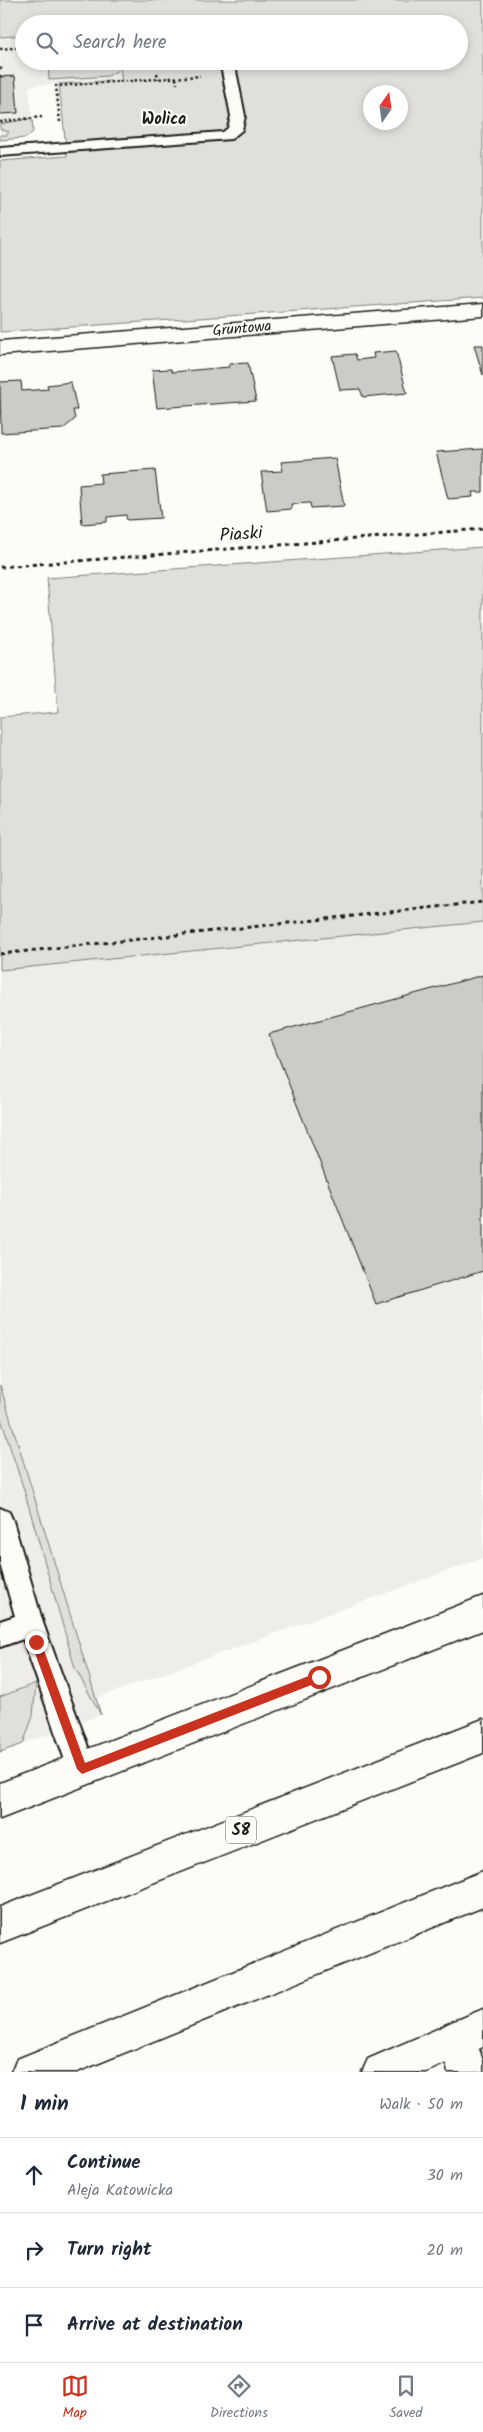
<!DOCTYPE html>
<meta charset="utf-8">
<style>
:root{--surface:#fff;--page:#f6f6f7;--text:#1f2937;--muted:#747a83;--line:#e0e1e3;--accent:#c8321e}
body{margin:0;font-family:Kalam,sans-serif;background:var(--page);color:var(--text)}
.compass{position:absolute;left:363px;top:85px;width:45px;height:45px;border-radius:50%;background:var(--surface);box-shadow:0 2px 8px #0003;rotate:13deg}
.stop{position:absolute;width:15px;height:15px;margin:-11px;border:4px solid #c8321e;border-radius:50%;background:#fff}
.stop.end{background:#c8321e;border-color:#fff;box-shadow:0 1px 5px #0008}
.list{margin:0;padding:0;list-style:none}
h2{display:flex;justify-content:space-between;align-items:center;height:65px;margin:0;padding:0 20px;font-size:21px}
h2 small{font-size:16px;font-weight:400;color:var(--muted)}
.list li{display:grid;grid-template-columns:32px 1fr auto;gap:15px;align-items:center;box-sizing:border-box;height:75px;padding:0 20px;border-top:1px solid var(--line)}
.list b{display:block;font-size:19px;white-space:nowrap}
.list p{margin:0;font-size:16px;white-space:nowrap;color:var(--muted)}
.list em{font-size:16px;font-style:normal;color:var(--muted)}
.icon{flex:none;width:28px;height:28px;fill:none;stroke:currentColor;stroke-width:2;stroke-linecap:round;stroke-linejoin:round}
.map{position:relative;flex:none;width:483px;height:2072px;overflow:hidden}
.search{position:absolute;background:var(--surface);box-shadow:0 2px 8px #0003;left:15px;right:15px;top:15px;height:55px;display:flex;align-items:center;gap:12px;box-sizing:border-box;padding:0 18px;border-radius:28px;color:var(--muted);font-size:19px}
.sheet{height:290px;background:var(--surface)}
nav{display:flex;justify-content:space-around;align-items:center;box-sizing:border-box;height:70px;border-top:1px solid var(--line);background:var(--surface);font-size:14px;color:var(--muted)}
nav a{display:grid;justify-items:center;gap:2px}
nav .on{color:var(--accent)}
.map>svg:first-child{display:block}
</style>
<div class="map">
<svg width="483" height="2072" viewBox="0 0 483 2072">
<rect width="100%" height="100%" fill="#fdfcf7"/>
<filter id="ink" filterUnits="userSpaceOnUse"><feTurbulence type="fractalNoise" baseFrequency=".02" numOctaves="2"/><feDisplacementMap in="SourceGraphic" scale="10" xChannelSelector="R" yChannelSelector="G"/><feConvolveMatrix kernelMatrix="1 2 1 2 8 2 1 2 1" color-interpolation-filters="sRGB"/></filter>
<g filter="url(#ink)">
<!-- built -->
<g fill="#eeede9">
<polygon points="24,35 24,61 119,61 122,80 29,86 33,132 26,138 0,140 0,37"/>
<polygon points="483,922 483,1558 97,1698 101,1715 0,1752 0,970"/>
</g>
<!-- green -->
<g fill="#e0dfdb" stroke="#7e7e7c" fill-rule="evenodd">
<path d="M 0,0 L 483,0 L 483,298 L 0,332 L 0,161 L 67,156 L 59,84 L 122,80 L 119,61 L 459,61 L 459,24 L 24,24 L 24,35 L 0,37 ZM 370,92 L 400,92 L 400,122 L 370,122 Z"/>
<polygon points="48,61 117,61 118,70 108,76 49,80"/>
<polygon points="32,118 33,132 26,138 0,140 0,135 7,135 9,132 0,129 0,124"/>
<polygon points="483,547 483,922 0,970 0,717 58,712 47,578"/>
<polygon points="0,1385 101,1715 75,1668 24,1490 0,1416"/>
<polygon points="36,1683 33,1716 23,1744 0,1752 0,1697"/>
</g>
<!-- building -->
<g fill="#cccbc8" stroke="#1c1c1c">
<polygon points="15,76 18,113 0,114 0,77"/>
<polygon points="474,345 483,345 483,375"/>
<polygon points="396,351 407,393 363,397 360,389 340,390 332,356 355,354 357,360 374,358 373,353"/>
<polygon points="248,363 256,401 157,408 152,370 171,369 172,372 229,367 229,364"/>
<polygon points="21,381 22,391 48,389 47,385 71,382 77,410 73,410 75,419 63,429 1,433 0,382"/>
<polygon points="483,449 483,492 472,492 473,497 448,499 436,452"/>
<polygon points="335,458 344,506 311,508 310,503 291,504 292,509 267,511 261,472 283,471 281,462"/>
<polygon points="155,470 161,518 127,520 126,515 107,517 107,522 82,524 79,485 101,483 100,474"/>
<polygon points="483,975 483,1271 376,1304 269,1034"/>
</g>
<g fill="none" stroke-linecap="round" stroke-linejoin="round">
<defs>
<g id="lane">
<polygon points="228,62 235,66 245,116 242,130 231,139 0,156 0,148 223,132 228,128 231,116 221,66"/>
<polygon points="0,1508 9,1512 13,1521 43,1623 96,1769 92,1779 82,1783 72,1779 68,1769 23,1639 0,1647 0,1621 15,1616 0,1564"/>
</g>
<g id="street">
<polygon points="483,304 483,316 0,355 0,341"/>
<polygon points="458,2019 471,2025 483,2061 483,2072 448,2072 439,2038 445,2025"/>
</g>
<g id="secondary">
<polygon points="483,1596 483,1630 0,1819 0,1783"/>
<polygon points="483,2009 483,2047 426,2072 362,2072 368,2059"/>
</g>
<g id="highway">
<polygon points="483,1719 483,1753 0,1943 0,1907"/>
<polygon points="483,1871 483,1907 77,2072 11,2072 17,2059"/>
</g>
</defs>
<!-- lane casing -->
<use href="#lane" stroke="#1c1c1c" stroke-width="4"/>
<!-- street casing -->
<use href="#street" stroke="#1c1c1c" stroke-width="3"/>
<!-- secondary casing -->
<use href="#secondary" stroke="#1c1c1c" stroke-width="3"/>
<!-- highway casing -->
<use href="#highway" stroke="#1c1c1c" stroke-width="3"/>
<!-- path-far1 -->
<g stroke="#1c1c1c" stroke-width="2.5" stroke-dasharray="2.5 2.5" stroke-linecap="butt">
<polyline points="0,49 24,47"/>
<polyline points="0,69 2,68"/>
<polyline points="157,73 158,79"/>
<polyline points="0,75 1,77"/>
<polyline points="176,78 177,84"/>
<polyline points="0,122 42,117"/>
<polyline points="60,122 56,86 200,76"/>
</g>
<!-- path -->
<g stroke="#1c1c1c" stroke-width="3" stroke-dasharray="4 4" stroke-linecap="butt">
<polyline points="0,567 483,529"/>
<polyline points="0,954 483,902"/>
</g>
<!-- lane -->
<use href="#lane" fill="#fdfcf7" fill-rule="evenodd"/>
<!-- street -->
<use href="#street" fill="#fdfcf7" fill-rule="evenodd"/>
<!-- secondary -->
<use href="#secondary" fill="#fdfcf7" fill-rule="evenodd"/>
<!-- highway -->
<use href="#highway" fill="#fdfcf7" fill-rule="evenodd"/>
</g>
</g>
<!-- route -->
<polygon fill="#c8321e" points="36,1637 41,1642 85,1763 319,1672 324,1677 319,1682 82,1774 77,1769 31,1642"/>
<g text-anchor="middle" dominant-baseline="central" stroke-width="4.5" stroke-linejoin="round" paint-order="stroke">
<!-- far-street labels -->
<g font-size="15" fill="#1c1c1c" stroke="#fdfcf7">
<text transform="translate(242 329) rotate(-5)">Gruntowa</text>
</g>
<!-- far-quarter labels -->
<g font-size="16" font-weight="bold" fill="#1c1c1c" stroke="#fdfcf7">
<text x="164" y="119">Wolica</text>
</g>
<!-- shield labels -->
<rect fill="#fdfcf7" stroke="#605f5e" stroke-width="1" x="226" y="1816.5" width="30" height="27" rx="4"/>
<g font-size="16" font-weight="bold" fill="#1c1c1c">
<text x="241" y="1830">S8</text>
</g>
<!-- street labels -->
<g font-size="18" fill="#1c1c1c" stroke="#fdfcf7">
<text transform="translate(241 535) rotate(-4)">Piaski</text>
</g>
</g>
</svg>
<svg class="compass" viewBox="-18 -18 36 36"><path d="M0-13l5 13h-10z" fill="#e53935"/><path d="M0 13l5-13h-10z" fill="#747a83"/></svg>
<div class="stop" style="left:319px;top:1677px"></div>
<div class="stop end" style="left:36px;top:1642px"></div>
<div class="search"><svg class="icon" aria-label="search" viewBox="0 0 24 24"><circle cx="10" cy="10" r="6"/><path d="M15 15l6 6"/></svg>Search here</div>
</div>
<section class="sheet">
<h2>1 min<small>Walk · 50 m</small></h2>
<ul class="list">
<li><svg class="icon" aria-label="ahead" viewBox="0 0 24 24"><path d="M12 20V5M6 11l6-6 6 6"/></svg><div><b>Continue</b><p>Aleja Katowicka</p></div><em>30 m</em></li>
<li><svg class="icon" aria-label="right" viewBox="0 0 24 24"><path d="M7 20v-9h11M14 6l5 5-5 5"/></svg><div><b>Turn right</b></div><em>20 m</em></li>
<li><svg class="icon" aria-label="arrive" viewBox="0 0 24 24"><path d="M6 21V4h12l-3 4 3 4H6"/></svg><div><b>Arrive at destination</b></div></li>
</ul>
</section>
<nav>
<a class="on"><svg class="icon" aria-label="map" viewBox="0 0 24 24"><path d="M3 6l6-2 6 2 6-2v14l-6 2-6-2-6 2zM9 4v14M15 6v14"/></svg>Map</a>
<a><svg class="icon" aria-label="directions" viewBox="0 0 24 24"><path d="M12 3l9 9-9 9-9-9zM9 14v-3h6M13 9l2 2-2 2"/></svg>Directions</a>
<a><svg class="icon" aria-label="saved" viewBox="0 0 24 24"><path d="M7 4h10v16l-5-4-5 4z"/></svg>Saved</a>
</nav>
